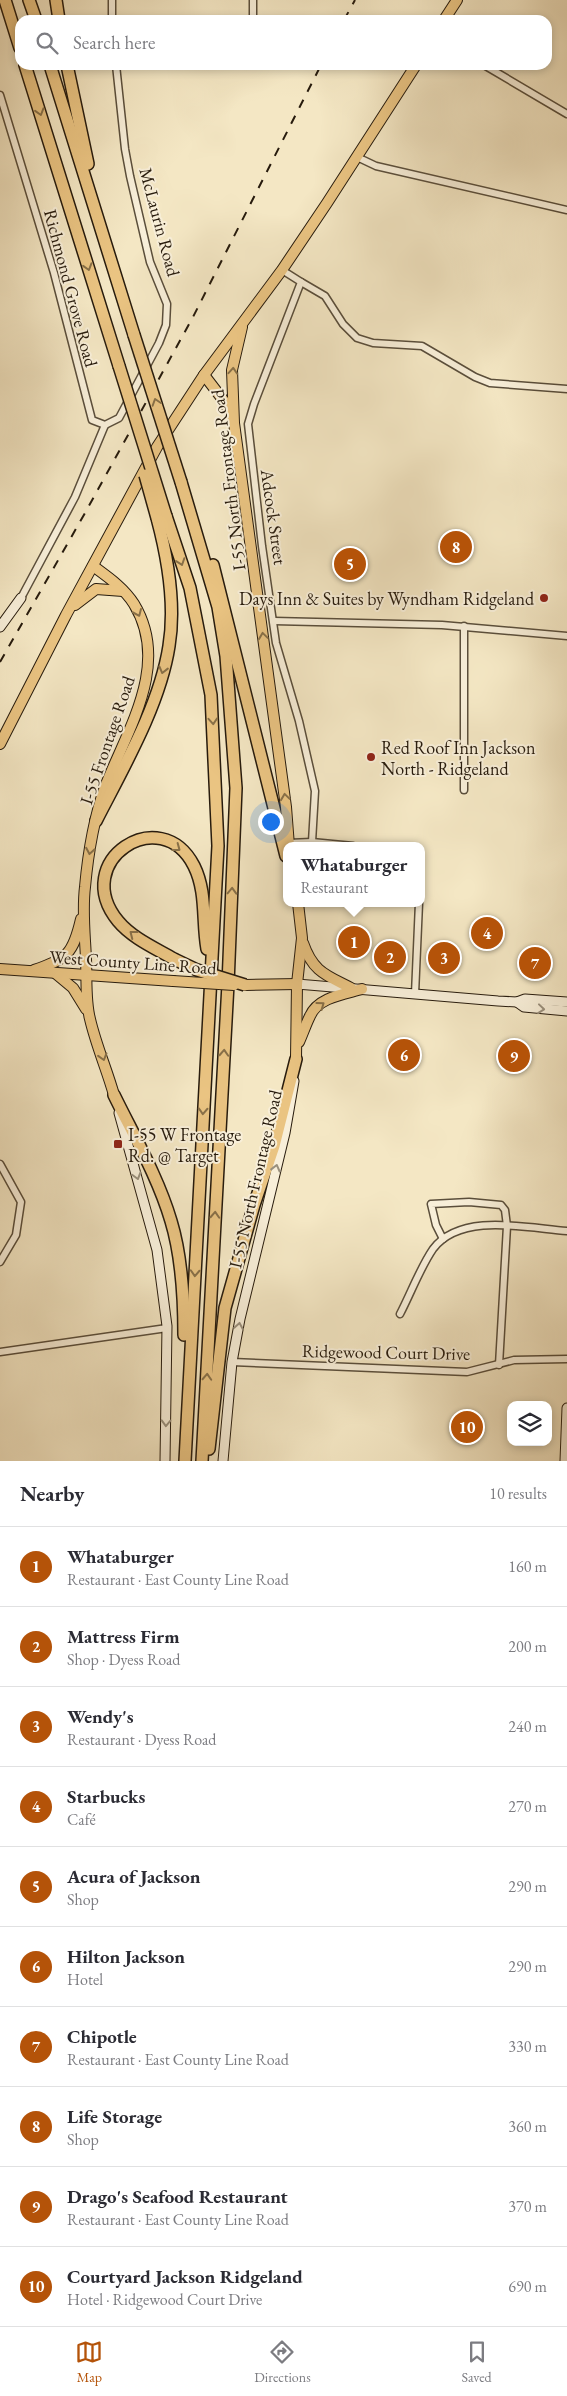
<!DOCTYPE html>
<meta charset="utf-8">
<style>
:root{--surface:#fff;--page:#f2f2f3;--text:#2b2b33;--muted:#7c7c81;--line:#e1e1e2;--accent:#b45309}
body{margin:0;font-family:"EB Garamond",serif;background:var(--page);color:var(--text)}
.controls{position:absolute;right:15px;bottom:15px;display:grid;overflow:hidden;border-radius:10px;box-shadow:0 2px 8px #0003}
.controls button{width:45px;height:45px;display:grid;place-items:center;padding:0;border:0;border-bottom:1px solid var(--line);background:var(--surface);color:var(--text);font:25px sans-serif}
.you{position:absolute;left:270px;top:821px;width:18px;height:18px;margin:-12px;border:4px solid #fff;border-radius:50%;background:#1a73e8;box-shadow:0 0 0 8px #1a73e833}
.badge{display:grid;place-items:center;width:32px;height:32px;border-radius:50%;background:var(--accent);color:#fff;font-size:16px;font-weight:700}
.pin{position:absolute;translate:-50% -50%;border:2px solid #fff;box-shadow:0 1px 5px #0006}
.popup{position:absolute;left:283px;top:842px;width:142px;height:65px;box-sizing:border-box;display:grid;place-content:center;border-radius:10px;background:var(--surface);filter:drop-shadow(0 1px 4px #0005);font-size:16px;white-space:nowrap;color:var(--muted)}
.popup b{font-size:19px;color:var(--text)}
.popup::after{content:'';position:absolute;left:50%;top:100%;margin-left:-10px;border:10px solid transparent;border-top-color:var(--surface)}
.list{margin:0;padding:0;list-style:none}
h2{display:flex;justify-content:space-between;align-items:center;height:65px;margin:0;padding:0 20px;font-size:21px}
h2 small{font-size:16px;font-weight:400;color:var(--muted)}
.list li{display:grid;grid-template-columns:32px 1fr auto;gap:15px;align-items:center;box-sizing:border-box;height:80px;padding:0 20px;border-top:1px solid var(--line)}
.list b{display:block;font-size:19px;white-space:nowrap}
.list p{margin:0;font-size:16px;white-space:nowrap;color:var(--muted)}
.list em{font-size:16px;font-style:normal;color:var(--muted)}
.icon{flex:none;width:28px;height:28px;fill:none;stroke:currentColor;stroke-width:2;stroke-linecap:round;stroke-linejoin:round}
.map{position:relative;flex:none;width:567px;height:1461px;overflow:hidden}
.search{position:absolute;background:var(--surface);box-shadow:0 2px 8px #0003;left:15px;right:15px;top:15px;height:55px;display:flex;align-items:center;gap:12px;box-sizing:border-box;padding:0 18px;border-radius:15px;color:var(--muted);font-size:19px}
.sheet{height:865px;background:var(--surface)}
nav{display:flex;justify-content:space-around;align-items:center;box-sizing:border-box;height:70px;border-top:1px solid var(--line);background:var(--surface);font-size:14px;color:var(--muted)}
nav a{display:grid;justify-items:center;gap:2px}
nav .on{color:var(--accent)}
.map>svg:first-child{display:block}
</style>
<div class="map">
<svg width="567" height="1461" viewBox="0 0 567 1461">
<rect width="100%" height="100%" fill="#f4e7c4"/>
<filter id="stains"><feTurbulence type="fractalNoise" baseFrequency=".004" numOctaves="4"/><feColorMatrix values="0 0 0 0 .2 0 0 0 0 .09 0 0 0 0 .02 0 0 0 .5 -.17"/></filter>
<radialGradient id="worn" r=".72"><stop offset=".6" stop-color="#630" stop-opacity="0"/><stop offset="1" stop-color="#630" stop-opacity=".3"/></radialGradient>
<g fill="none" stroke-linecap="round" stroke-linejoin="round">
<defs>
<g id="street">
<polyline points="253,0 253,20"/>
<polyline points="112,20 112,0"/>
<polyline points="484,65 567,114"/>
<polyline points="0,95 54,273 92,420 105,425 119,418 159,343 166,325 167,304 150,262 130,176 125,149 116,65"/>
<polyline points="357,157 376,166 567,210"/>
<polyline points="282,270 301,282 254,404 248,424 262,546 276,643 299,721 315,791 312,842"/>
<polyline points="301,282 325,296 343,324 357,338 373,343 422,346 475,377 490,383 567,389"/>
<polyline points="21,598 75,497 105,425"/>
<polyline points="274,621 442,625 567,636"/>
<polyline points="464,790 464,626"/>
<polyline points="288,843 312,842 353,846"/>
<polyline points="415,994 419,903"/>
<polyline points="0,1164 21,1202 16,1235 0,1262"/>
<polyline points="443,1239 436,1225 431,1204 469,1202 501,1205 505,1210 507,1226 499,1365"/>
<path d="M 400,1314 C 411,1293 420,1268 433,1249 C 461,1212 527,1228 567,1231"/>
<polyline points="0,1352 167,1328"/>
<polyline points="232,1362 467,1372 514,1360 567,1359"/>
</g>
<g id="secondary">
<polyline points="0,627 21,598"/>
<polyline points="297,984 498,1001 517,1002 525,999 567,1002"/>
<polyline points="517,1002 524,1007 567,1011"/>
<polyline points="119,1113 157,1250 167,1326 165,1461"/>
<polyline points="223,1461 232,1362 240,1319 285,1133 294,1081"/>
<polyline points="565,1461 567,1408"/>
</g>
<g id="primary">
<polyline points="444,20 457,0"/>
<polyline points="242,327 232,370 234,423 286,807 289,846"/>
<polyline points="204,375 224,401 232,417"/>
<path d="M 93,566 C 108,577 124,588 134,604 C 171,665 127,730 105,787 C 94,818 88,854 85,887 C 82,911 85,935 86,959 C 87,979 85,1000 90,1019 C 96,1045 107,1070 114,1095"/>
<polyline points="75,605 96,589 123,591"/>
<polyline points="0,744 66,615 157,447 204,375 282,270 327,203 416,65"/>
<path d="M 303,943 C 313,972 326,975 351,988"/>
<polyline points="0,969 173,981"/>
<path d="M 34,970 C 67,959 73,954 81,919"/>
<polyline points="55,973 73,988 86,1009"/>
<polyline points="245,985 297,984"/>
<path d="M 299,1042 C 303,1033 306,1024 310,1016 C 318,997 345,994 362,989"/>
<polyline points="296,1059 297,984 302,938 298,903"/>
</g>
<g id="highway">
<polyline points="5,0 20,48"/>
<polyline points="29,0 36,20"/>
<polyline points="56,0 59,20"/>
<polyline points="25,65 119,366"/>
<polyline points="50,65 134,335"/>
<polyline points="67,65 88,164"/>
<polyline points="181,482 218,607 226,656 236,788 228,984 202,1461"/>
<polyline points="166,516 190,588 211,695 218,846 185,1461"/>
<polyline points="213,565 286,856"/>
<path d="M 96,821 C 123,768 160,705 169,646 C 176,604 168,559 157,518"/>
<path d="M 174,959 C 155,948 132,938 118,921 C 69,861 161,801 194,866 C 207,892 202,921 207,949"/>
<path d="M 114,1095 C 134,1136 158,1177 171,1221 C 182,1257 184,1298 184,1335"/>
<polyline points="209,1449 225,1308 254,1205 274,1146 296,1059"/>
</g>
</defs>
<!-- street casing -->
<use href="#street" stroke="#5a4e3b" stroke-width="9"/>
<!-- secondary casing -->
<use href="#secondary" stroke="#271b0d" stroke-width="11"/>
<!-- primary casing -->
<use href="#primary" stroke="#271b0d" stroke-width="12"/>
<!-- highway casing -->
<use href="#highway" stroke="#271b0d" stroke-width="14"/>
<!-- street -->
<use href="#street" stroke="#f8efd9" stroke-width="6"/>
<!-- secondary -->
<use href="#secondary" stroke="#f8efd9" stroke-width="9"/>
<!-- primary -->
<use href="#primary" stroke="#eac482" stroke-width="10"/>
<!-- highway -->
<use href="#highway" stroke="#eac482" stroke-width="11"/>
<!-- rail -->
<g stroke="#271b0d" stroke-width="2" stroke-dasharray="9 9" stroke-linecap="butt">
<polyline points="344,20 355,0"/>
<polyline points="0,662 85,513 193,317 321,65"/>
</g>
<defs>
<polyline id="primary-bridge" points="173,981 234,985"/>
<g id="highway-bridge">
<polyline points="134,335 181,482"/>
<polyline points="119,366 166,516"/>
<polyline points="145,475 157,518"/>
<polyline points="174,959 197,970 245,985"/>
</g>
</defs>
<!-- primary-bridge casing -->
<use href="#primary-bridge" stroke="#271b0d" stroke-width="12" stroke-linecap="butt"/>
<!-- highway-bridge casing -->
<use href="#highway-bridge" stroke="#271b0d" stroke-width="14" stroke-linecap="butt"/>
<!-- primary-bridge -->
<use href="#primary-bridge" stroke="#eac482" stroke-width="10"/>
<!-- highway-bridge -->
<use href="#highway-bridge" stroke="#eac482" stroke-width="11"/>
</g>
<!-- one-way arrows -->
<defs><path id="oneway-chevron" d="M-2-3.5L2.5 0L-2 3.5" fill="none" stroke-width="1.6" stroke-linecap="round" stroke-linejoin="round" transform="scale(1.25)"/></defs>
<g stroke="#887048">
<use href="#oneway-chevron" transform="translate(40 112) rotate(73)"/>
<use href="#oneway-chevron" transform="translate(88 267) rotate(73)"/>
<use href="#oneway-chevron" transform="translate(233 371) rotate(-86)"/>
<use href="#oneway-chevron" transform="translate(156 402) rotate(-108)"/>
<use href="#oneway-chevron" transform="translate(181 562) rotate(71)"/>
<use href="#oneway-chevron" transform="translate(138 613) rotate(66)"/>
<use href="#oneway-chevron" transform="translate(263 636) rotate(-98)"/>
<use href="#oneway-chevron" transform="translate(163 670) rotate(104)"/>
<use href="#oneway-chevron" transform="translate(213 721) rotate(86)"/>
<use href="#oneway-chevron" transform="translate(285 797) rotate(-98)"/>
<use href="#oneway-chevron" transform="translate(177 848) rotate(37)"/>
<use href="#oneway-chevron" transform="translate(90 851) rotate(100)"/>
<use href="#oneway-chevron" transform="translate(232 891) rotate(-88)"/>
<use href="#oneway-chevron" transform="translate(133 934) rotate(-142)"/>
<use href="#oneway-chevron" transform="translate(321 1005) rotate(-36)"/>
<use href="#oneway-chevron" transform="translate(224 1053) rotate(-87)"/>
<use href="#oneway-chevron" transform="translate(103 1057) rotate(73)"/>
<use href="#oneway-chevron" transform="translate(203 1111) rotate(93)"/>
<use href="#oneway-chevron" transform="translate(215 1215) rotate(-87)"/>
<use href="#oneway-chevron" transform="translate(195 1273) rotate(93)"/>
<use href="#oneway-chevron" transform="translate(207 1377) rotate(-87)"/>
</g>
<g stroke="#9a907d">
<use href="#oneway-chevron" transform="translate(541 1009) rotate(6)"/>
<use href="#oneway-chevron" transform="translate(276 1168) rotate(-76)"/>
<use href="#oneway-chevron" transform="translate(137 1176) rotate(74)"/>
<use href="#oneway-chevron" transform="translate(239 1326) rotate(-80)"/>
<use href="#oneway-chevron" transform="translate(166 1423) rotate(92)"/>
</g>
<!-- markers -->
<g fill="#8f2418" stroke="#f8efd9" stroke-width="2">
<circle cx="544" cy="598" r="5"/>
<circle cx="371" cy="757" r="5"/>
<rect x="113" y="1139" width="10" height="10" rx="2.5"/>
</g>
<g text-anchor="middle" dominant-baseline="central" stroke-width="4" stroke-linejoin="round" paint-order="stroke">
<!-- street labels -->
<g font-size="18" fill="#271b0d" stroke="#f8efd9">
<text transform="translate(160 222) rotate(75)">McLaurin Road</text>
<text transform="translate(71 288) rotate(75)">Richmond Grove Road</text>
<text transform="translate(228 480) rotate(-97)">I-55 North Frontage Road</text>
<text transform="translate(274 517) rotate(82)">Adcock Street</text>
<text transform="translate(107 740) rotate(-71)">I-55 Frontage Road</text>
<text transform="translate(133 962) rotate(4)">West County Line Road</text>
<text transform="translate(255 1179) rotate(-77)">I-55 North Frontage Road</text>
<text transform="translate(386 1352) rotate(1)">Ridgewood Court Drive</text>
</g>
<!-- poi labels -->
<g font-size="18" fill="#271b0d" stroke="#f8efd9" text-anchor="start">
<text x="534" y="598" text-anchor="end">Days Inn &amp; Suites by Wyndham Ridgeland</text>
<text x="381" y="747">Red Roof Inn Jackson<tspan x="381" dy="21">North - Ridgeland</tspan></text>
<text x="128" y="1134">I-55 W Frontage<tspan x="128" dy="21">Rd. @ Target</tspan></text>
</g>
</g>
<rect width="100%" height="100%" filter="url(#stains)"/>
<rect width="100%" height="100%" fill="url(#worn)"/>
</svg>
<div class="controls">
<button><svg class="icon" aria-label="layers" viewBox="0 0 24 24"><path d="M12 4l9 5-9 5-9-5zM3 14l9 5 9-5"/></svg></button>
</div>
<div class="you"></div>
<div class="pin badge" style="left:354px;top:942px">1</div>
<div class="popup"><b>Whataburger</b>Restaurant</div>
<div class="pin badge" style="left:390px;top:957px">2</div>
<div class="pin badge" style="left:444px;top:958px">3</div>
<div class="pin badge" style="left:487px;top:933px">4</div>
<div class="pin badge" style="left:350px;top:564px">5</div>
<div class="pin badge" style="left:404px;top:1055px">6</div>
<div class="pin badge" style="left:535px;top:963px">7</div>
<div class="pin badge" style="left:456px;top:547px">8</div>
<div class="pin badge" style="left:514px;top:1056px">9</div>
<div class="pin badge" style="left:467px;top:1427px">10</div>
<div class="search"><svg class="icon" aria-label="search" viewBox="0 0 24 24"><circle cx="10" cy="10" r="6"/><path d="M15 15l6 6"/></svg>Search here</div>
</div>
<section class="sheet">
<h2>Nearby<small>10 results</small></h2>
<ul class="list">
<li><span class="badge">1</span><div><b>Whataburger</b><p>Restaurant · East County Line Road</p></div><em>160 m</em></li>
<li><span class="badge">2</span><div><b>Mattress Firm</b><p>Shop · Dyess Road</p></div><em>200 m</em></li>
<li><span class="badge">3</span><div><b>Wendy's</b><p>Restaurant · Dyess Road</p></div><em>240 m</em></li>
<li><span class="badge">4</span><div><b>Starbucks</b><p>Café</p></div><em>270 m</em></li>
<li><span class="badge">5</span><div><b>Acura of Jackson</b><p>Shop</p></div><em>290 m</em></li>
<li><span class="badge">6</span><div><b>Hilton Jackson</b><p>Hotel</p></div><em>290 m</em></li>
<li><span class="badge">7</span><div><b>Chipotle</b><p>Restaurant · East County Line Road</p></div><em>330 m</em></li>
<li><span class="badge">8</span><div><b>Life Storage</b><p>Shop</p></div><em>360 m</em></li>
<li><span class="badge">9</span><div><b>Drago's Seafood Restaurant</b><p>Restaurant · East County Line Road</p></div><em>370 m</em></li>
<li><span class="badge">10</span><div><b>Courtyard Jackson Ridgeland</b><p>Hotel · Ridgewood Court Drive</p></div><em>690 m</em></li>
</ul>
</section>
<nav>
<a class="on"><svg class="icon" aria-label="map" viewBox="0 0 24 24"><path d="M3 6l6-2 6 2 6-2v14l-6 2-6-2-6 2zM9 4v14M15 6v14"/></svg>Map</a>
<a><svg class="icon" aria-label="directions" viewBox="0 0 24 24"><path d="M12 3l9 9-9 9-9-9zM9 14v-3h6M13 9l2 2-2 2"/></svg>Directions</a>
<a><svg class="icon" aria-label="saved" viewBox="0 0 24 24"><path d="M7 4h10v16l-5-4-5 4z"/></svg>Saved</a>
</nav>
